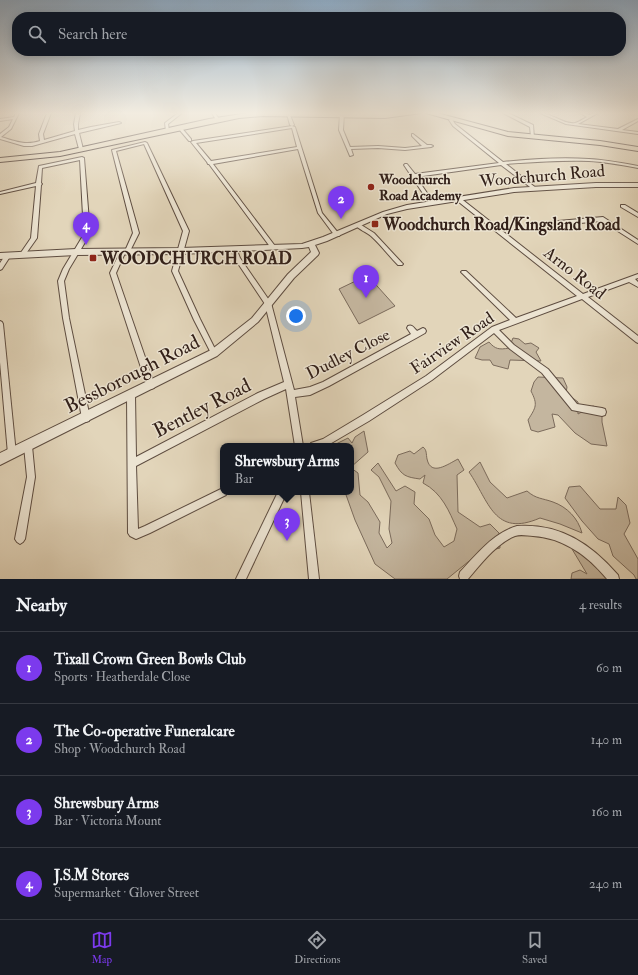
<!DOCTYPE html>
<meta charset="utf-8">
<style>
:root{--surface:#171b24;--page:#242831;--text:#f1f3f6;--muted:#9ea1a6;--line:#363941;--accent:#7c3aed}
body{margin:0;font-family:"IM FELL Double Pica",serif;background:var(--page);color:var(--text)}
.you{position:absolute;left:296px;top:316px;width:14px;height:14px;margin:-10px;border:3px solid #fff;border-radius:50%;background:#1a73e8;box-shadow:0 0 0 6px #1a73e833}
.badge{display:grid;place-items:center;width:26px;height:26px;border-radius:50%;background:var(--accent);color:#fff;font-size:13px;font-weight:700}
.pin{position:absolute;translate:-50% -33px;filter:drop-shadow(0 1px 2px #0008)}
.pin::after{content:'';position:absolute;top:21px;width:14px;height:12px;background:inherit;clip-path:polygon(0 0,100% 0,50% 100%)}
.popup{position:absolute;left:220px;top:443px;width:134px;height:52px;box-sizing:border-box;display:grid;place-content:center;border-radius:8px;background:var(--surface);filter:drop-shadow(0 1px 3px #0005);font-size:13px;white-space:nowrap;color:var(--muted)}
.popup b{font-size:15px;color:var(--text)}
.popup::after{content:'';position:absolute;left:50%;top:100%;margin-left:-8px;border:8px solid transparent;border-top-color:var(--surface)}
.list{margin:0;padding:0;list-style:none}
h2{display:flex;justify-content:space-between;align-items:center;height:52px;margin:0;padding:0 16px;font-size:17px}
h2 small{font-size:13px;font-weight:400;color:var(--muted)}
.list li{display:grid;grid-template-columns:26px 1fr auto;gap:12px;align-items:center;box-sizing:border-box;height:72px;padding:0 16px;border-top:1px solid var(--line)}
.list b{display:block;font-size:15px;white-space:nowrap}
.list p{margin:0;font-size:13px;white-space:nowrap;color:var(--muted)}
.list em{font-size:13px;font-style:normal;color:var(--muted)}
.icon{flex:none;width:22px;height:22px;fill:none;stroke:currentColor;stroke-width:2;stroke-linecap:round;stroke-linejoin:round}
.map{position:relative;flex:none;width:638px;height:579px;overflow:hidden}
.search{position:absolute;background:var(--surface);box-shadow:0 2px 10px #0003;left:12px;right:12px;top:12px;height:44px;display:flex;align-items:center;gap:10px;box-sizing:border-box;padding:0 14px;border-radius:16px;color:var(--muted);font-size:15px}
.sheet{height:340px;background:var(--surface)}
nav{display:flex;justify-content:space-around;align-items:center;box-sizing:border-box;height:56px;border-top:1px solid var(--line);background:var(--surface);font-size:11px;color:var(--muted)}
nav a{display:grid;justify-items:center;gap:2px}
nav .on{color:var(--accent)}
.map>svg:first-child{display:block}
</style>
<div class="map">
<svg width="638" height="579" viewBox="0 0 638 579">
<rect width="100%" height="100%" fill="#e2d5ba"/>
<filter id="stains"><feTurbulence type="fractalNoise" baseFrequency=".005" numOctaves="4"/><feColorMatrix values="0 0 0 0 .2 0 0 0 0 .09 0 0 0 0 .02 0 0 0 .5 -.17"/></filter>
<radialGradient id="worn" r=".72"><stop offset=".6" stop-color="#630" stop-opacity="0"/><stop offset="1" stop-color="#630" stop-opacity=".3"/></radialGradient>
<!-- green -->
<g fill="#c4b69f" stroke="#7b6b5c">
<polygon points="364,277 369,277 395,306 359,324 339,289"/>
<path d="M 513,338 L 519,339 L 525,344 L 531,343 L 539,348 L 536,352 L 541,361 L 510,360 L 508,369 L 493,365 L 490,360 L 482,360 L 475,358 L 480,347 L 489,342 C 495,349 499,350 509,348 Z"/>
<path d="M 538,377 L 563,378 L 567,387 L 566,393 L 578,402 L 578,414 L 593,406 L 602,409 L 602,422 L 607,446 L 591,444 L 575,433 L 558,415 L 552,414 L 555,427 L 538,432 L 531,430 L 528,420 C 536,407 538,405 531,391 L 534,382 Z"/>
<polygon points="364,431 368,452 351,467 351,446 332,446 348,438 352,443 355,437"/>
<path d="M 423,447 C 427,450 426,454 427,459 C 431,477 448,464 458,459 L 464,470 L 457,475 L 458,512 L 480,527 L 490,524 L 499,533 L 500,548 L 479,553 L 447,579 L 395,579 L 375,564 L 355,520 L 345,492 L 351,492 L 351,468 L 358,473 L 360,495 L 368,502 L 380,522 L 379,533 L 387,548 L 392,543 L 389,529 L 391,501 L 379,477 L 371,470 L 378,463 L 396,491 L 405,486 L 415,492 L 414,504 L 429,519 L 435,535 L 444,547 L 454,541 L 457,529 C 449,511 442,493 423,483 L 425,475 L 420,479 C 406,477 402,476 395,463 L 398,455 L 410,451 L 414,454 Z"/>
<path d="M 480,462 L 490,482 L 507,498 L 527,491 C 536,499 542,498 553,502 C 567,507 578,518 582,533 L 560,524 L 540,518 C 494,538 489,501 469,472 Z"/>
<polygon points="580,486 600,509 616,509 618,497 626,505 630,523 624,534 638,559 638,579 636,579 634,575 613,556 609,544 598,539 582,521 565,498 569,487"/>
<polygon points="578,546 590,562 609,565 615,579 571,579 572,573 580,570 587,574 572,549"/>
</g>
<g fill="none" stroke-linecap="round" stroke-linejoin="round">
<defs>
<g id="minor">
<path d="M 16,113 L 19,113 L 11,129 L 1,137 C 15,141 25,146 40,141 L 39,134 L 47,113 L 51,113 L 43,134 L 44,140 L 75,131 L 74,124 L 76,113 L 80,113 L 78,124 L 78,130 L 91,127 L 119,122 L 121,123 L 79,133 L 83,149 L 81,150 L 79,149 L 75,134 L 32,146 L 24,146 L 0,139 L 0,134 L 9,127 L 13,119 L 0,121 L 0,119 L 14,117 Z"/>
<polygon points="178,113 182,113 168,124 169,130 166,131 165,123"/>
<polygon points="212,113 215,113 219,119 218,120 216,120"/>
<polygon points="340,113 344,113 343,130 350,147 378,146 405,148 422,146 412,136 412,134 413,134 427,145 431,145 433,146 431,147 405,150 378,148 351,149 353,155 350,156 339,130"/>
<polygon points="503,113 508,113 533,125 534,138 531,137 530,127"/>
<path d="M 540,113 C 551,113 565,125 575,123 C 579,122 583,119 587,117 L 580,113 L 585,113 L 589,115 L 593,113 L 598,113 L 578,124 L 618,129 L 638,119 L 638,121 L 622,130 L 638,132 L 638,134 L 566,124 Z"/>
<path d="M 287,114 L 290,115 L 294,125 L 292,126 L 295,127 L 322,213 L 339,234 L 340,235 L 339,236 L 335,236 L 318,213 L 298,149 L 213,164 L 275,246 L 276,247 L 275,248 L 271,248 L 209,164 L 208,164 L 207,162 L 191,142 L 193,141 L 292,126 L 290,125 ZM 292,128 L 297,147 L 211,161 L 196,143 Z"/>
<path d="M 450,119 L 452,119 L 455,124 L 503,162 C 532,159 561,157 589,159 C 606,160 622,163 638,166 L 638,168 C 622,165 606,162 589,161 C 561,160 534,162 506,164 L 536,188 L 536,190 L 534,190 L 501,165 L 416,177 L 434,203 L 434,204 L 430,204 L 404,165 L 405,164 L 407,164 L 415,174 L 499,163 L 453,126 L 449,120 Z"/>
<polygon points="178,126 180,126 191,139 191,141 189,141 178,128"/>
<polygon points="145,142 147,143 189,231 178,271 200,319 217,353 216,355 214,356 212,355 194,320 172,271 183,231 144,144 116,151 139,233 129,253 125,253 116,273 155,386 154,388 151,389 148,388 147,386 110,273 120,252 121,251 125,251 133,233 112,150"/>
<polygon points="82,157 84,158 90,234 69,269 64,281 69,318 90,418 89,421 86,422 83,421 82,418 63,318 58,281 63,269 84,234 80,160 42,168 41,183 42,184 41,185 37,238 25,255 23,256 20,254 31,238 36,186 0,194 0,192 36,183 39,166"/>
<polygon points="455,197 459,197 583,294 638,274 638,278 635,279 638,282 638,287 629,282 588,297 638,336 638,343 636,342 582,299 499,330 514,345 548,369 577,404 602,408 605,409 606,412 605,415 602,416 572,410 542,373 510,349 494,333 432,380 369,421 328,445 325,446 310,446 311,443 323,439 363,415 426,376 492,327 510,320 462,273 461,272 462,271 466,271 516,318 577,296 455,199"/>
<polygon points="621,205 625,205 638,213 638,217 621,207"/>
<polygon points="603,217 638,240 638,244 602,221 547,226 544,224 547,222"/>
<path d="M 358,223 L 374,233 L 402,263 L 403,264 L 402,265 L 398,265 C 389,256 381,245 371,236 C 366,232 360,230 355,225 Z"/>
<path d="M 234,247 L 236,248 L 240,258 L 271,303 L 294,390 L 310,387 L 323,382 L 411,334 L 407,328 L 408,326 C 412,324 414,328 417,331 L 423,328 L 425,329 L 426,331 L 425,333 L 418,337 L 329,386 L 310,395 L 295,397 L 303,446 L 295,446 L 286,389 L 264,399 L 136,466 L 138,529 L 145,526 L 223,488 L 223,492 L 227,492 L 226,495 L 150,533 L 136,539 L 130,536 L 128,533 L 127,395 L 128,392 L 131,391 L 134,392 L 135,395 L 136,457 L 258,393 L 284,382 L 265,304 L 235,259 L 231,249 Z"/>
<polygon points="8,253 11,255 2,269 0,270 0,263 6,254"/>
<polygon points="0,321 2,322 3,324 16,454 15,457 12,458 9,457 8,454 0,362"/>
<polygon points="28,442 31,443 32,446 35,477 25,539 23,542 20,544 17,542 15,539 27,477 24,446 25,443"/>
<polygon points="278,492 287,492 246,579 236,579"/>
<polygon points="301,492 309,492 319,579 309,579"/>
<path d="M 517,526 C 560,523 591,544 618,575 L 619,579 L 607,579 C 588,556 564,538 533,536 C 528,536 521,534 515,536 C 497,543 480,565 468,579 L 460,579 L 459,576 L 460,572 C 477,554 493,533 517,526 Z"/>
</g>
<polygon id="tertiary" points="596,183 638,183 638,187 596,187 514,192 407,209 387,214 327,241 315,245 319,253 318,255 294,278 258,322 217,356 0,465 0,453 211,350 252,318 288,274 311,252 309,247 302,248 181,254 76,255 0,259 0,253 76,249 181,248 302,244 323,237 383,212 407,205 514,188"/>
<g id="trunk">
<polygon points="248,113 421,113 385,118 263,116 239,118 60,156 0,162 0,158 60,152 209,119"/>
<polygon points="426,113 437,113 508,132 600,141 638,147 638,151 600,145 508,136"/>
</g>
</defs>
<!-- minor casing -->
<use href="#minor" stroke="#5e4d41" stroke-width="2"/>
<!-- tertiary casing -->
<use href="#tertiary" stroke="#5e4d41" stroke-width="2"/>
<!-- trunk casing -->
<use href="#trunk" stroke="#322019" stroke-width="2"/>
<!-- minor -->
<use href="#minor" fill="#ece4d2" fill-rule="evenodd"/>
<!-- tertiary -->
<use href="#tertiary" fill="#ece4d2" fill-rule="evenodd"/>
<!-- trunk -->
<use href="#trunk" fill="#e2d5ba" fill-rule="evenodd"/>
</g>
<!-- sky -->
<linearGradient id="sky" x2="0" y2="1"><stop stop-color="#8da8c0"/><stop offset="0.58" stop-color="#f2ece0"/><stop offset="1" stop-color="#f2ece0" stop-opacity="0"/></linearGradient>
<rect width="638" height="195" fill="url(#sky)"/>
<!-- markers -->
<g fill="#8f2418" stroke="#ece4d2" stroke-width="1.5">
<circle cx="371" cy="187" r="4"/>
<rect x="371" y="220" width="8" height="8" rx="2"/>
<rect x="89" y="254" width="8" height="8" rx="2"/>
</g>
<g text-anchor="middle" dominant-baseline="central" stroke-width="3" stroke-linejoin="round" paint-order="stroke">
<!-- far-poi labels -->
<g font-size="14" font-weight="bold" fill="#322019" stroke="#ece4d2" text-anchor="start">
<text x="379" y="179">Woodchurch<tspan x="379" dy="16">Road Academy</tspan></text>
</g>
<!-- street labels -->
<g font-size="17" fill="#322019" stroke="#ece4d2">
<text transform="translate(542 176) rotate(-5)">Woodchurch Road</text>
<text transform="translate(575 273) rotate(38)">Arno Road</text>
<text transform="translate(452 343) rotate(-34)">Fairview Road</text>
<text transform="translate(348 354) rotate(-27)">Dudley Close</text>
</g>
<!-- poi labels -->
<g font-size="17" font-weight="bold" fill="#322019" stroke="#ece4d2" text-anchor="start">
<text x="383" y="224">Woodchurch Road/Kingsland Road</text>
<text x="101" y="258">WOODCHURCH ROAD</text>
</g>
<!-- near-street labels -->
<g font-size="20" fill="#322019" stroke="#ece4d2">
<text transform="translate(132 374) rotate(-27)">Bessborough Road</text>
<text transform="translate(202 408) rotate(-27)">Bentley Road</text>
</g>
</g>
<rect width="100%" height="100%" filter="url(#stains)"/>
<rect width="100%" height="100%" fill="url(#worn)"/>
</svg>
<div class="you"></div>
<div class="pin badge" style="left:366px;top:298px">1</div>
<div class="pin badge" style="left:341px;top:219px">2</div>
<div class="pin badge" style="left:287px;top:541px">3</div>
<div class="popup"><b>Shrewsbury Arms</b>Bar</div>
<div class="pin badge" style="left:86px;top:245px">4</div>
<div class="search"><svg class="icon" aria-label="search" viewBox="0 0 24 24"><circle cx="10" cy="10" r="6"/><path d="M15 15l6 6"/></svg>Search here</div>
</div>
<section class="sheet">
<h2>Nearby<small>4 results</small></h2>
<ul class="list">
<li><span class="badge">1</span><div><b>Tixall Crown Green Bowls Club</b><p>Sports · Heatherdale Close</p></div><em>60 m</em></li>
<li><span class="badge">2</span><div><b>The Co-operative Funeralcare</b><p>Shop · Woodchurch Road</p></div><em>140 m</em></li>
<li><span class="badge">3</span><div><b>Shrewsbury Arms</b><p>Bar · Victoria Mount</p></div><em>160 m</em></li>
<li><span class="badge">4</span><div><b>J.S.M Stores</b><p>Supermarket · Glover Street</p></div><em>240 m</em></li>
</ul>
</section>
<nav>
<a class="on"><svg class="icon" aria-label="map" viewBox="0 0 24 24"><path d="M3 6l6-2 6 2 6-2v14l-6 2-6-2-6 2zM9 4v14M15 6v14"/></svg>Map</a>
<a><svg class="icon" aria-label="directions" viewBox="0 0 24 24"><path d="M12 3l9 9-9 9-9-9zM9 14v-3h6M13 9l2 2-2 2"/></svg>Directions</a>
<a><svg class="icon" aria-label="saved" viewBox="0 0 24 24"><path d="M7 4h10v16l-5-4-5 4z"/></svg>Saved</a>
</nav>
